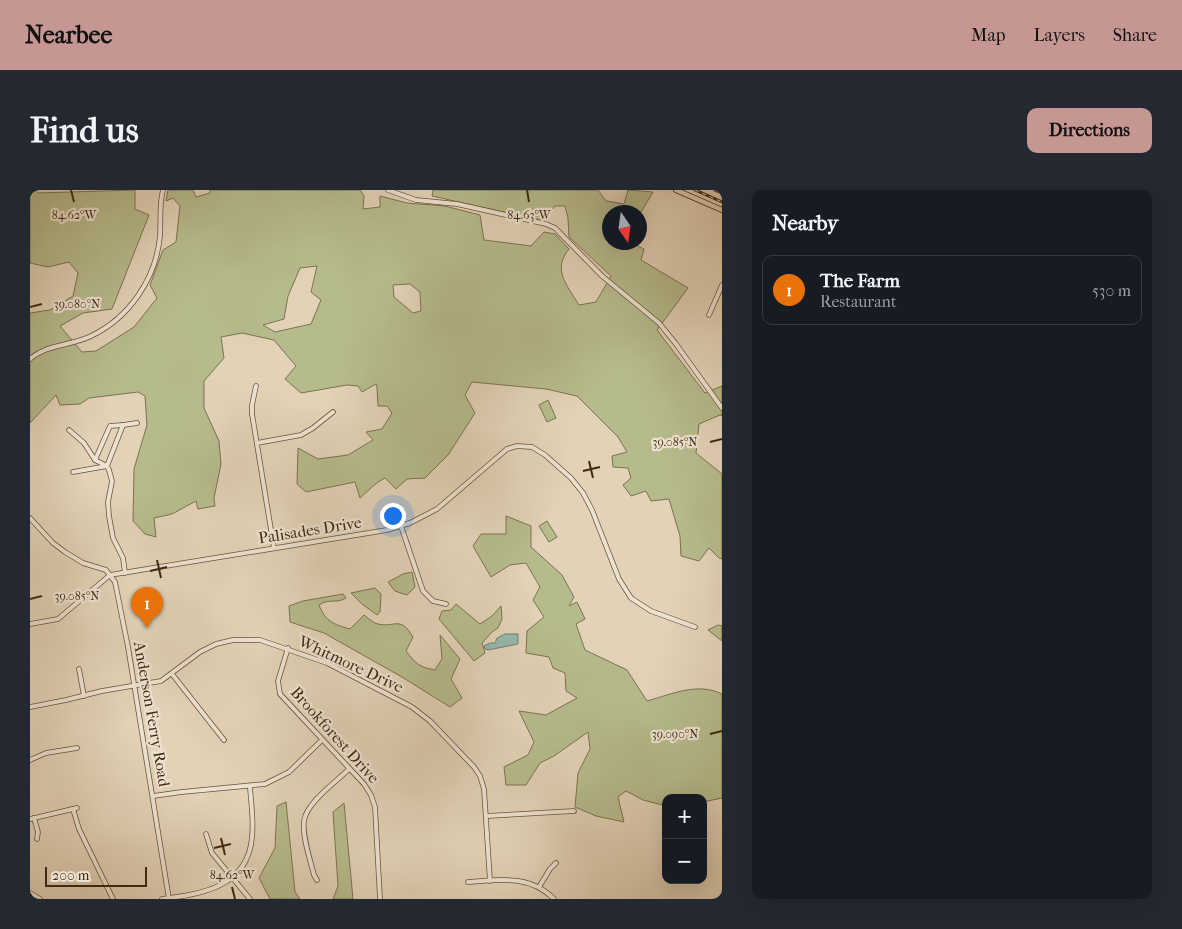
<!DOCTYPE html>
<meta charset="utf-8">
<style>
:root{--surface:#171b24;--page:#242831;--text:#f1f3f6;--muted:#9ea1a6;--line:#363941;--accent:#c59692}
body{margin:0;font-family:"IM FELL French Canon",serif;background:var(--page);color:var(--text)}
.controls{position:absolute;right:15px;bottom:15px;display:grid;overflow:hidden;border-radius:10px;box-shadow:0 5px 20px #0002}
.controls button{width:45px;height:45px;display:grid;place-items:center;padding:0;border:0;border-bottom:1px solid var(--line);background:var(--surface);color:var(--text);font:25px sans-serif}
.compass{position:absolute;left:572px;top:15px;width:45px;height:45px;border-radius:50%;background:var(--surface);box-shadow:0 5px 20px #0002;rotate:167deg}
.scale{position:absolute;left:15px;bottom:12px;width:102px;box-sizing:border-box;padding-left:5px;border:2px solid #412912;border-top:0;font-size:14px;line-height:18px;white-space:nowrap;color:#412912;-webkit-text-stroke:4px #ece2d0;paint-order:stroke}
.you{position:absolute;left:362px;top:325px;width:18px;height:18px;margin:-12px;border:4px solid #fff;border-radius:50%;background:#1a73e8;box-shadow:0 0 0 8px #1a73e833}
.badge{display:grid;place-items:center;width:32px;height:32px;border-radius:50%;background:var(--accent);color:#fff;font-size:16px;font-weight:700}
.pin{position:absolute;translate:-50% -41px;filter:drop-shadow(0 1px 2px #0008)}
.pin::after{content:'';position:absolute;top:26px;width:18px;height:15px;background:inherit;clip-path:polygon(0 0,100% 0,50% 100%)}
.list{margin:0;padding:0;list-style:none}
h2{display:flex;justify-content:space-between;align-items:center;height:65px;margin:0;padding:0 20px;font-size:21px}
h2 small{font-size:16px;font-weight:400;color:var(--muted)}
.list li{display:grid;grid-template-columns:32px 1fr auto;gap:15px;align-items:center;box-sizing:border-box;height:70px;margin:0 10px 10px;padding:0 10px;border:1px solid var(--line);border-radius:10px}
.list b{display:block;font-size:19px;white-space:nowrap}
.list p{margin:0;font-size:16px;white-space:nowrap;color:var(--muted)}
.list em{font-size:16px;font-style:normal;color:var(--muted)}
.map{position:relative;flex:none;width:692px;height:709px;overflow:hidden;border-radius:10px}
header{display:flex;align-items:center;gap:30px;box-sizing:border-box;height:70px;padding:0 25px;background:var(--accent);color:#111}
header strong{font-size:24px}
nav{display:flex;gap:28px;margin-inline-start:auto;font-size:18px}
.intro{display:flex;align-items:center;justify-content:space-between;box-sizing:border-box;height:120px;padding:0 30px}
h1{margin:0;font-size:35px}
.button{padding:12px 22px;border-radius:10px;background:var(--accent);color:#111;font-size:18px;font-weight:700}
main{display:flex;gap:30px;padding:0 30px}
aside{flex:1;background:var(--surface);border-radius:10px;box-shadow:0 5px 20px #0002}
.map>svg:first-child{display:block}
</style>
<header>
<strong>Nearbee</strong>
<nav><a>Map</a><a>Layers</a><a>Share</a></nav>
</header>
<div class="intro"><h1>Find us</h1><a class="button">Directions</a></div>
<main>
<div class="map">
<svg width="692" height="709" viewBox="0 0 692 709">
<rect width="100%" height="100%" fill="#e2d2b7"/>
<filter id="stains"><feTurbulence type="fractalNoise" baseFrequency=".004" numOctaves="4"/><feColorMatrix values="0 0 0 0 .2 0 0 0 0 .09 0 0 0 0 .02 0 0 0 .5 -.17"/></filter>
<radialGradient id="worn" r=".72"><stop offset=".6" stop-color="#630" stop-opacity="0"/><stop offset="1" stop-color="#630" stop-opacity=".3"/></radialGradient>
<!-- green -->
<g fill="#b6bb8c" stroke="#7c724f" fill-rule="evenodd">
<path d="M 0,0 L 5,0 L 8,3 L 105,0 L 105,19 L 119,25 L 82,119 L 53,123 L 30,136 L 52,162 L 66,161 L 104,137 L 127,108 L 120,95 L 133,60 L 146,52 L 150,16 L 143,8 L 136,11 L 138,0 L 163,0 L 166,7 L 180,3 L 180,0 L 330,0 L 334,6 L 333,19 L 350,17 L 350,6 L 377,13 L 415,16 L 450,25 L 454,50 L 501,56 L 514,42 L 525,44 L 539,59 C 522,80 537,95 549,115 L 566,112 L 581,86 L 539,47 L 538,28 L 535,16 L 525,16 L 514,31 L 402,6 L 403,0 L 568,0 L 576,11 L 594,14 L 598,0 L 623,2 L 610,24 L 610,22 L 580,22 L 580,52 L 602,53 L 614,59 L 611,70 L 658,98 L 627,140 L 675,203 L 692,196 L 692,226 L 690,225 L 669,234 L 666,263 L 692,284 L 692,369 L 689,368 L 679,358 L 669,371 L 651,366 L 650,346 L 639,309 L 621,311 L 616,301 L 601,306 L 593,295 L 601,288 L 598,278 L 583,277 L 582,266 L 597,262 L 588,247 L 547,206 L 516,199 L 442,192 L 435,205 L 445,223 L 418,265 L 395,288 L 377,289 L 366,299 L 355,288 C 345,293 339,300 330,308 L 325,292 L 276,302 L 267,294 L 268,258 L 288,269 L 318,265 L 343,250 L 336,242 L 352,239 L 362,223 L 357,216 L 348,216 L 347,197 L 346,194 L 332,202 L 328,196 L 317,195 L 271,203 L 255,189 L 266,176 L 244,150 L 212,143 L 191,147 L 194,168 L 174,191 L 174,218 L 189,251 L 191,274 L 184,308 L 185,316 L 168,319 L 166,311 L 142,324 L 124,328 L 126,347 L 115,344 L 103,331 L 104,279 L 117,235 L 115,206 L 108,202 L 59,208 L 50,214 L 30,215 L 26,205 L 0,233 L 0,123 L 20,120 L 43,106 L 48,83 L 39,72 L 18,77 L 0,73 ZM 287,76 L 281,102 L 291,110 L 281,134 L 245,142 L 233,135 L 254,129 L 258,106 L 270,78 ZM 380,94 L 390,102 L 391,121 L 383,123 L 364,107 L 363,95 Z"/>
<polygon points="518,210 526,228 517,232 509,215"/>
<path d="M 476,326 L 501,336 L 501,357 L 532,385 L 544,407 L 539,416 L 547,412 L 555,429 L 546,434 L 555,460 L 597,480 L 617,511 C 642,504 668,492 692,504 L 692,608 L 673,612 L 673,608 L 636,608 L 636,616 L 613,610 L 596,601 L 588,607 L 594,632 L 566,626 L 545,617 L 548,583 L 560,559 L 558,542 L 524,566 L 510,573 L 496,595 L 476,595 L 474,577 L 498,565 L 504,552 L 489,521 L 516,525 L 547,508 L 536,501 L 535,483 L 523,478 L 519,467 L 496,463 L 497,441 L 514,427 L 503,410 L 510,397 L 496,373 L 480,375 L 461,387 L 443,356 L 451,344 L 476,344 Z"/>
<polygon points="517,331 527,347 519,352 509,336"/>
<polygon points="382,382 385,397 377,405 365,401 358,392 373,384"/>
<polygon points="345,398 351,404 350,422 347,425 332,414 321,403"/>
<path d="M 313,404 L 316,408 C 306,414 299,408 289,415 C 296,432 303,434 320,439 L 334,425 C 338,428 343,433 348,434 C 365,438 370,425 383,447 L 376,461 C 386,474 389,477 405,480 L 412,469 L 410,445 L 430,469 L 421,489 L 432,508 L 420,517 L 372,487 L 294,443 L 260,432 L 259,416 L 273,411 Z"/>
<polygon points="426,414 450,434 462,426 471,416 472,429 468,438 462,442 452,453 455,463 444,471 409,429 412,421 421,420"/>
<polygon points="688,435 692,436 692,451 678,440"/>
<polygon points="256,612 265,702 270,709 240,709 229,688 245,658 247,616"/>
<polygon points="314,613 323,709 303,709 308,696 303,622"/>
</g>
<!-- water -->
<polygon fill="#95b8ae" stroke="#737f70" points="475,444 488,444 488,454 458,460 455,459 454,456 460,453 465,453 467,448"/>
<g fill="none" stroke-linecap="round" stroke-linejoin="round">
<defs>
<g id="minor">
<polyline points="358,0 386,10 427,14 516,34 525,38 572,86 629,133 646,154 692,218"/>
<polyline points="679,125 692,95"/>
<path d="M 0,169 C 17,154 41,156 61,146 C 99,128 126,89 130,46 C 131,30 129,15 133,0"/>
<polyline points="226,196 222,215 222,224 244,358"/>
<polyline points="93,235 107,233"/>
<polyline points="39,240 54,253 65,270 77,276 79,280 82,291 78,312 79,326 83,348 93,368 95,383"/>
<polyline points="227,253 271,245 283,238 303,222"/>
<polyline points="43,282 77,276 93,235 80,236 65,270"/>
<polyline points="0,328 23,353 35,362 53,373 76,380 85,392 98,457 139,709"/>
<polyline points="371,336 393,401 403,411 416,414"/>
<polyline points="0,434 28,429 80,385 357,340 380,333 407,319 477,259 487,256 502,257 515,265 541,288 553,303 562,320 589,389 601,408 621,421 665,437"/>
<polyline points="258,458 248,491 250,504 334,594 341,605 345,617 350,709"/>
<polyline points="49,479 54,506"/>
<polyline points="142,484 194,550"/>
<polyline points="0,517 36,510 72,501 131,491 170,462 186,454 203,450 230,450 297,473 382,517 400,531 444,577 450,586 454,599 460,691"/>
<polyline points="0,570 16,563 47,558"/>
<polyline points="123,606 152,602 235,594 259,582 292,550"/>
<polyline points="43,619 49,639 83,709"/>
<polyline points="456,626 544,621"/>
<polyline points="4,628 8,642 7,649"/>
<polyline points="0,629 47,618"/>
<polyline points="176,644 182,663 220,709"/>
<path d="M 287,690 L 284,685 C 280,669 272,646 274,631 C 276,613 307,591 319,579"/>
<path d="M 438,692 C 468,690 500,684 524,709"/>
<polyline points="509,697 520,679 526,673"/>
<polyline points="0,703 10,709"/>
<path d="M 132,709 C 172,704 218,697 222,647 C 224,631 221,613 220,597"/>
</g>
<polyline id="major" points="646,0 692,20"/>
</defs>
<!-- minor casing -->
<use href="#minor" stroke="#69533b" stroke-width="5.5"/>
<!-- major casing -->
<use href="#major" stroke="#412912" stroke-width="6"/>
<!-- minor -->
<use href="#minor" stroke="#ece2d0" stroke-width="4"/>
<!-- major -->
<use href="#major" stroke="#e2d2b7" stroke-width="4.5"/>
<defs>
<g id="rail">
<polyline points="665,0 692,12"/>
<polyline points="685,0 692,3"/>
</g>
</defs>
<!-- rail casing -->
<use href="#rail" stroke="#412912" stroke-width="3"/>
<!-- rail -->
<use href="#rail" stroke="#ece2d0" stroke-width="1" stroke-dasharray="4" stroke-linecap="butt"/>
</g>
<!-- ticks -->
<path fill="none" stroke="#412912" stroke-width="2" d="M 41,0 L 44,12M 497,0 L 499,12M 0,117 L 12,114M 680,252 L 692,249M 559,271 L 563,288M 553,281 L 570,277M 127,370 L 131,388M 120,381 L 137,377M 0,409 L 12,406M 680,544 L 692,541M 191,648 L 195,665M 184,658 L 201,654M 202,697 L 205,709"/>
<g text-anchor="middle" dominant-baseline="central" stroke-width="4.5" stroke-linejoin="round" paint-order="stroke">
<!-- street labels -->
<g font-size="16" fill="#412912" stroke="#ece2d0">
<text transform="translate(280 340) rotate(-9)">Palisades Drive</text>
<text transform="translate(321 474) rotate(25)">Whitmore Drive</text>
<text transform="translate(122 524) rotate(80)">Anderson Ferry Road</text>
<text transform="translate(305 545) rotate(48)">Brookforest Drive</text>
</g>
</g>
<g font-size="12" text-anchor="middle" fill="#412912" stroke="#ece2d0" stroke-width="4.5" stroke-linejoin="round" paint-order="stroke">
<text x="44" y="29">84.62°W</text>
<text x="499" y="29">84.63°W</text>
<text x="47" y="118">39.080°N</text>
<text x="645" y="256">39.085°N</text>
<text x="47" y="410">39.085°N</text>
<text x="645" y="548">39.090°N</text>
<text x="202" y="689">84.62°W</text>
</g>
<rect width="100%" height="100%" filter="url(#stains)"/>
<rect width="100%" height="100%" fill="url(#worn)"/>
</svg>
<div class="controls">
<button>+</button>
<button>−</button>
</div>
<svg class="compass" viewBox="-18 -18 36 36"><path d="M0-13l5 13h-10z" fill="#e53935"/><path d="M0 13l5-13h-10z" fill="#9ea1a6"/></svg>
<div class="scale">200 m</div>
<div class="you"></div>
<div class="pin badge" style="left:117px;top:438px;background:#e8710a">1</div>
</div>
<aside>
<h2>Nearby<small></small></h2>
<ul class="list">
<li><span class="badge" style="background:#e8710a">1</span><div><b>The Farm</b><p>Restaurant</p></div><em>530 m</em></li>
</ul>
</aside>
</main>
